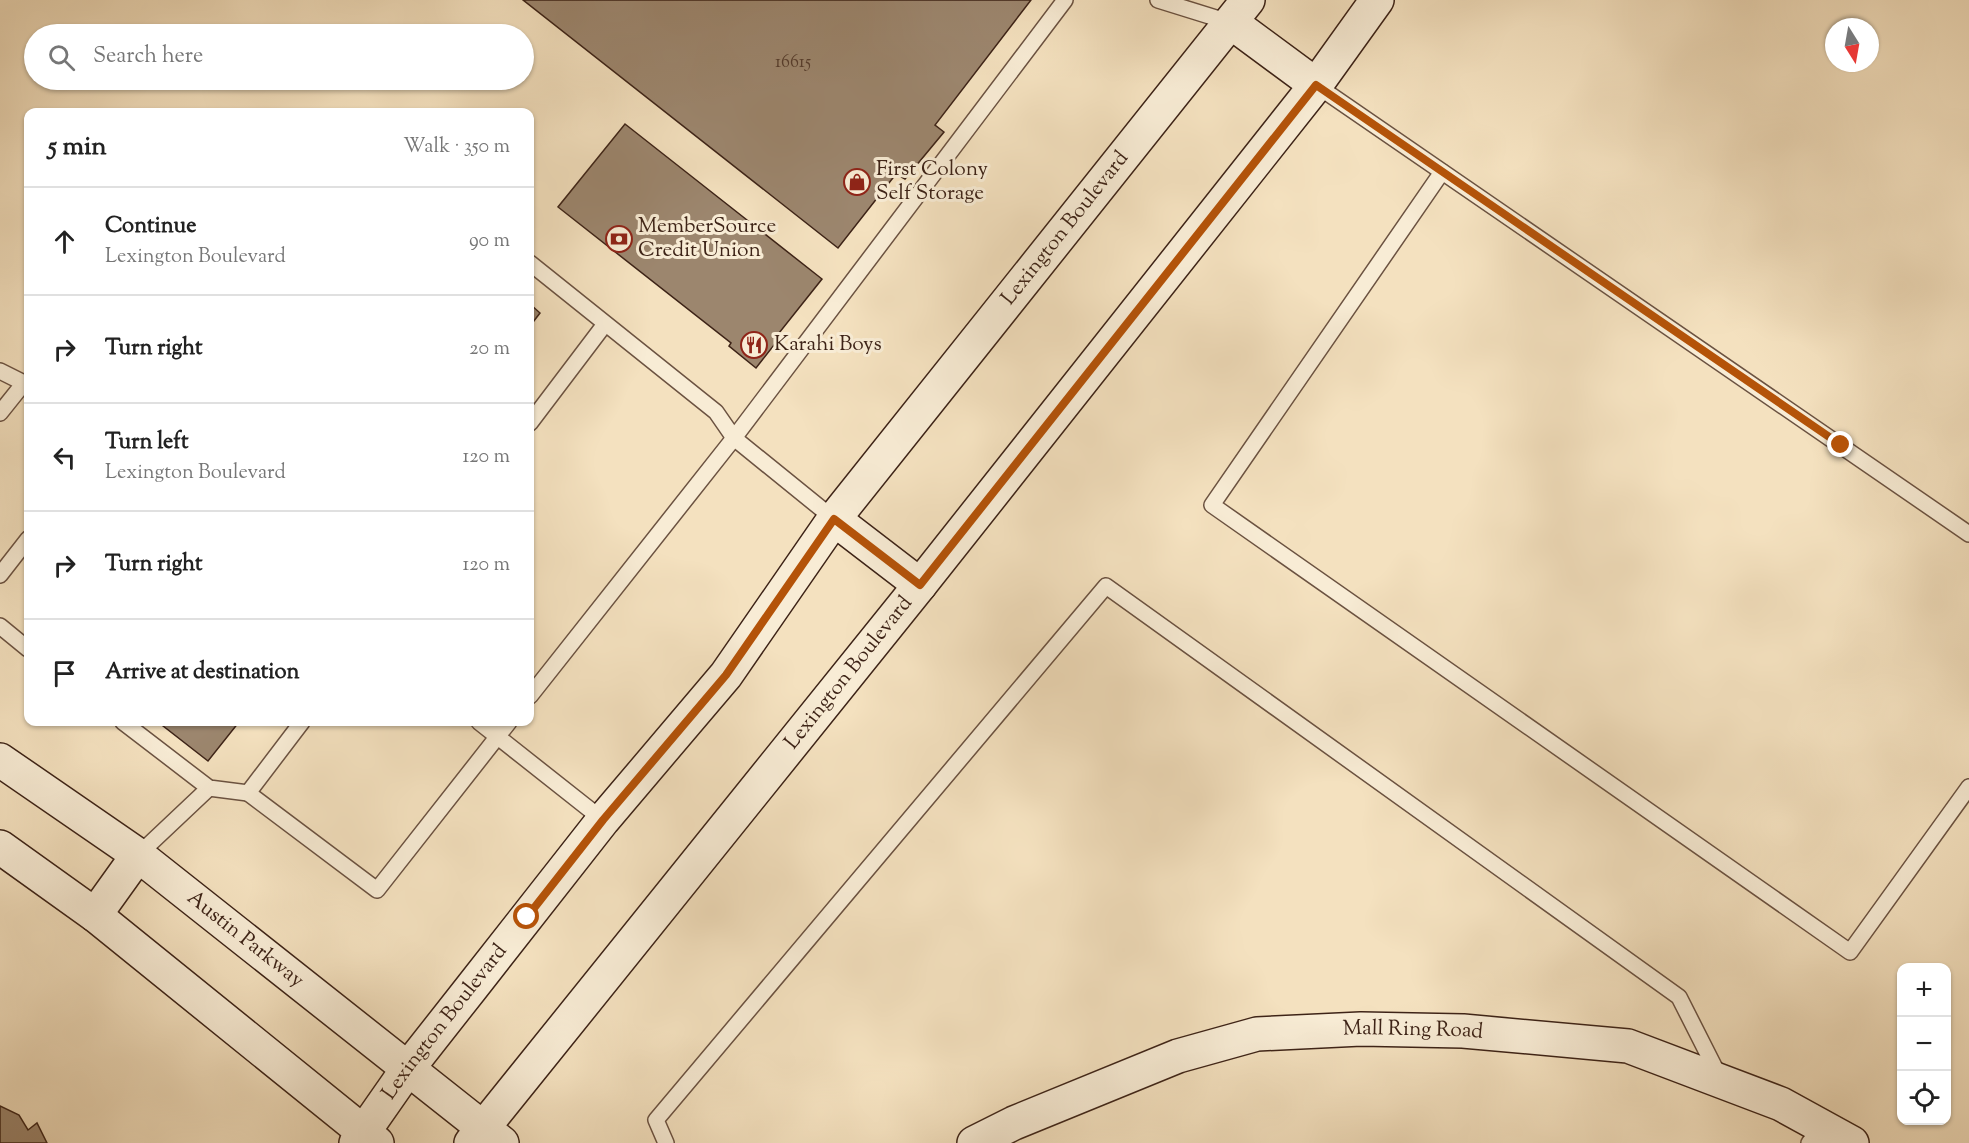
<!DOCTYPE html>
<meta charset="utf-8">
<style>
:root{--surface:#fff;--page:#f6f6f6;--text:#222;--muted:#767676;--line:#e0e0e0}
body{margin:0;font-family:"Sorts Mill Goudy",serif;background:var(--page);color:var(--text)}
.controls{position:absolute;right:18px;bottom:18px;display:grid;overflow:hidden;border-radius:12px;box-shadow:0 2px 4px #0004}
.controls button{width:54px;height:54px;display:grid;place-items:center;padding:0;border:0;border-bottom:2px solid var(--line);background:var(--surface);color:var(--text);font:30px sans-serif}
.compass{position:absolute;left:1825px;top:18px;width:54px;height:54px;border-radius:50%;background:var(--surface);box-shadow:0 2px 4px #0004;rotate:169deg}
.stop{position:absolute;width:18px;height:18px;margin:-14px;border:4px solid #b45309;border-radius:50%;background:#fff}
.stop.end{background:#b45309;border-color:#fff;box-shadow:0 2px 6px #0008}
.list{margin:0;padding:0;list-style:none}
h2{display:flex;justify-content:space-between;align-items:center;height:78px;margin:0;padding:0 24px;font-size:26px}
h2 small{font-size:20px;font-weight:400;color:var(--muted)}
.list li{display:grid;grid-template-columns:39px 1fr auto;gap:18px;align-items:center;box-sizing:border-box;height:108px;padding:0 24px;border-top:2px solid var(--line)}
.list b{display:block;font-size:22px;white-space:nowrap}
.list p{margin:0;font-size:20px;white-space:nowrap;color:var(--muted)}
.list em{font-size:20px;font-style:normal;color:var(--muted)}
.icon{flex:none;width:33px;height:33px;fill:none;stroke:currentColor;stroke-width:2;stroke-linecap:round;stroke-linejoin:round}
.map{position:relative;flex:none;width:1969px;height:1143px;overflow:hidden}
.search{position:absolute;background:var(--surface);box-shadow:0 2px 4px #0004;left:24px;top:24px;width:510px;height:66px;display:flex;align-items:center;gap:15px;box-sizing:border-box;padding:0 21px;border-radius:33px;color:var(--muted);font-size:22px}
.panel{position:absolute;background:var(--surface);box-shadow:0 2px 4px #0004;left:24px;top:108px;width:510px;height:618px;border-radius:12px}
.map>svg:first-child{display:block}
</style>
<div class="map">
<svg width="1969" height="1143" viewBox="0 0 1969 1143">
<rect width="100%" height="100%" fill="#f4e1bf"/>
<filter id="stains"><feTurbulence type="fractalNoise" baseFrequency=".00333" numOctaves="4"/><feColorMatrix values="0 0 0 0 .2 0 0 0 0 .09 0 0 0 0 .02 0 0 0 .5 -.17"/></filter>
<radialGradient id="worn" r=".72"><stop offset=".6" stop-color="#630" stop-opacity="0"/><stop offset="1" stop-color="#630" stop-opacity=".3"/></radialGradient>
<!-- building -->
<g fill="#9c866e" stroke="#3d2317" stroke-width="1.5">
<polygon points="523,0 1031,0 935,125 944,132 905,179 896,174 838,248"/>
<polygon points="625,124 822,279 775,338 778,340 756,368 729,346 731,343 558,207"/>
<polygon points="530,304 540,313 530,326"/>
<polygon points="158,722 239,722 208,761"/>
<polygon points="0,1106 19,1115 28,1130 37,1123 47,1143 0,1143"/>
</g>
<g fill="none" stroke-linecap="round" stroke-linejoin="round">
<defs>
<g id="lane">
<polyline points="1158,0 1232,23"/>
<polyline points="1316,85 1969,534"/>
<polyline points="1442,172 1212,505 1850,952 1969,787"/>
<polyline points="530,263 716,412 734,438 834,519"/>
<polyline points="0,371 24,383 0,413"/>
<polyline points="530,423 605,324"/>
<polyline points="0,575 28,539"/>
<polyline points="0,626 28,649"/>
<polyline points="530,696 734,438 1065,0"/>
<polyline points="123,722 209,788 248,793 302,722"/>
<polyline points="479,722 603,820"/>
<polyline points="248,793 377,890 509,722"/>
<polyline points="138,855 209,788"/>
<polyline points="666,1143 656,1120 1106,586 1679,997 1719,1076"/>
<polyline points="1809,1143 1822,1126"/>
</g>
<g id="secondary">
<polyline points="1232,23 1316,85"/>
<polyline points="834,519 920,585"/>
<path id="s1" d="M 0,760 L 138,855 L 502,1143"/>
<polyline points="0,847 95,915 377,1143"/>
<polyline points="95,915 138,855"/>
<path id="s2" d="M 356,1143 L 409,1067 L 472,987 L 603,820 L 726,675 L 834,519 L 1248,0"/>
<path id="s3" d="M 471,1143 L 920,585 L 1316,85 L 1377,0"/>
<path id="s4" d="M 974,1143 L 1014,1123 L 1178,1056 L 1257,1034 L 1361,1029 L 1463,1031 L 1628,1046 L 1781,1104 L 1852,1143"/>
</g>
</defs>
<!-- lane casing -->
<use href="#lane" stroke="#6b5241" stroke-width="18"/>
<!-- secondary casing -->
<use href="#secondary" stroke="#3d2317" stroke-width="36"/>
<!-- lane -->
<use href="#lane" stroke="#f8ecd5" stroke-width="15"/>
<!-- secondary -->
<use href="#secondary" stroke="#f8ecd5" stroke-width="33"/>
</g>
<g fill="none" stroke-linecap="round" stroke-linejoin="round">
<!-- route -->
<polyline stroke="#b45309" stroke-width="8" points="527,917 603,820 726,675 834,519 920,585 1316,85 1841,445"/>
</g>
<!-- icons -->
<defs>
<symbol id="shop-ring" viewBox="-11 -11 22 22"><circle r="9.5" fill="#f8ecd5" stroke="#8f2418" stroke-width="1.5"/><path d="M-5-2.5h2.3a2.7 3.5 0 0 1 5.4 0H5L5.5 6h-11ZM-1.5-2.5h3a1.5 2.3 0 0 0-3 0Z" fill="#8f2418"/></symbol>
<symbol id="bank-ring" viewBox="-11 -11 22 22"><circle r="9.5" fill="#f8ecd5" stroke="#8f2418" stroke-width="1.5"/><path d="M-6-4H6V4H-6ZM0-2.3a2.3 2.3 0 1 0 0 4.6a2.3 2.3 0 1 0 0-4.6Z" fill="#8f2418"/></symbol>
<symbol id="restaurant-ring" viewBox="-11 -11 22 22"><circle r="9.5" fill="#f8ecd5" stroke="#8f2418" stroke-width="1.5"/><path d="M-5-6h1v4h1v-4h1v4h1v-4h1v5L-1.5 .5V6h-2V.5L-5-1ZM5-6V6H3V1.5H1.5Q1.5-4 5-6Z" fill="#8f2418"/></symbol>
</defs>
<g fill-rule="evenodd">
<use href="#shop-ring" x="842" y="167" width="30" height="30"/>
<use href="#bank-ring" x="604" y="224" width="30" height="30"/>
<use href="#restaurant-ring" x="739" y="330" width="30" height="30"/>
</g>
<g text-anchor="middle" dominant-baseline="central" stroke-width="6" stroke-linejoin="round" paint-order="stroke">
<!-- number labels -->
<g font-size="18" fill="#553c2d">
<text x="793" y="63">16615</text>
</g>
<!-- poi labels -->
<g font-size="21" fill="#3d2317" stroke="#f8ecd5" text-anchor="start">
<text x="876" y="170">First Colony<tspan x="876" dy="24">Self Storage</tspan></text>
<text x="638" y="227">MemberSource<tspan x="638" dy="24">Credit Union</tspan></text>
<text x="774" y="345">Karahi Boys</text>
</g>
<!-- street labels -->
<g font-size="21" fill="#3d2317" stroke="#f8ecd5">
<text stroke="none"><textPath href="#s2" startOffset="1158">Lexington Boulevard</textPath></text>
<text stroke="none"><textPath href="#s3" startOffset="603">Lexington Boulevard</textPath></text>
<text stroke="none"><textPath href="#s1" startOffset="304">Austin Parkway</textPath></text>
<text stroke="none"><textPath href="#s2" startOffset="150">Lexington Boulevard</textPath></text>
<text stroke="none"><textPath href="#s4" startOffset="460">Mall Ring Road</textPath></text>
</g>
</g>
<rect width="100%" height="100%" filter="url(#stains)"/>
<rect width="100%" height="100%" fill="url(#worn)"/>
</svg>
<div class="controls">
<button>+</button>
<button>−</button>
<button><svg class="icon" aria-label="locate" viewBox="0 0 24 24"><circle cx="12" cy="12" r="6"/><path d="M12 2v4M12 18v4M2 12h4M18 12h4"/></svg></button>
</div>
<svg class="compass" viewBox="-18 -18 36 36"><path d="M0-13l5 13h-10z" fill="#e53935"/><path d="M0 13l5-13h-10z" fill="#767676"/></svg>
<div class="stop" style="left:527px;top:917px"></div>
<div class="stop end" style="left:1841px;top:445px"></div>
<div class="search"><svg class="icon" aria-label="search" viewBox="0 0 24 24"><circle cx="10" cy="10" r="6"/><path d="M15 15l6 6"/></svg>Search here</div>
<section class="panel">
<h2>5 min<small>Walk · 350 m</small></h2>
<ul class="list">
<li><svg class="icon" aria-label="ahead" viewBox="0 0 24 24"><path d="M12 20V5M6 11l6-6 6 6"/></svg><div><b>Continue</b><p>Lexington Boulevard</p></div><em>90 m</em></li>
<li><svg class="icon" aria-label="right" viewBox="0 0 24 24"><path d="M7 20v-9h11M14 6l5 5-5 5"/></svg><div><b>Turn right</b></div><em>20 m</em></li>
<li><svg class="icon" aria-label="left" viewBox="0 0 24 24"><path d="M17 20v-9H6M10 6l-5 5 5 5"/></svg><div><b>Turn left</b><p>Lexington Boulevard</p></div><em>120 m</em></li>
<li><svg class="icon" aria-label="right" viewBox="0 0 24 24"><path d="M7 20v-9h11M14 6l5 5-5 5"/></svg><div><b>Turn right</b></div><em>120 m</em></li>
<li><svg class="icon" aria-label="arrive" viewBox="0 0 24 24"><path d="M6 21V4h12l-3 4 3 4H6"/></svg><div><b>Arrive at destination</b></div></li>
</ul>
</section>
</div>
